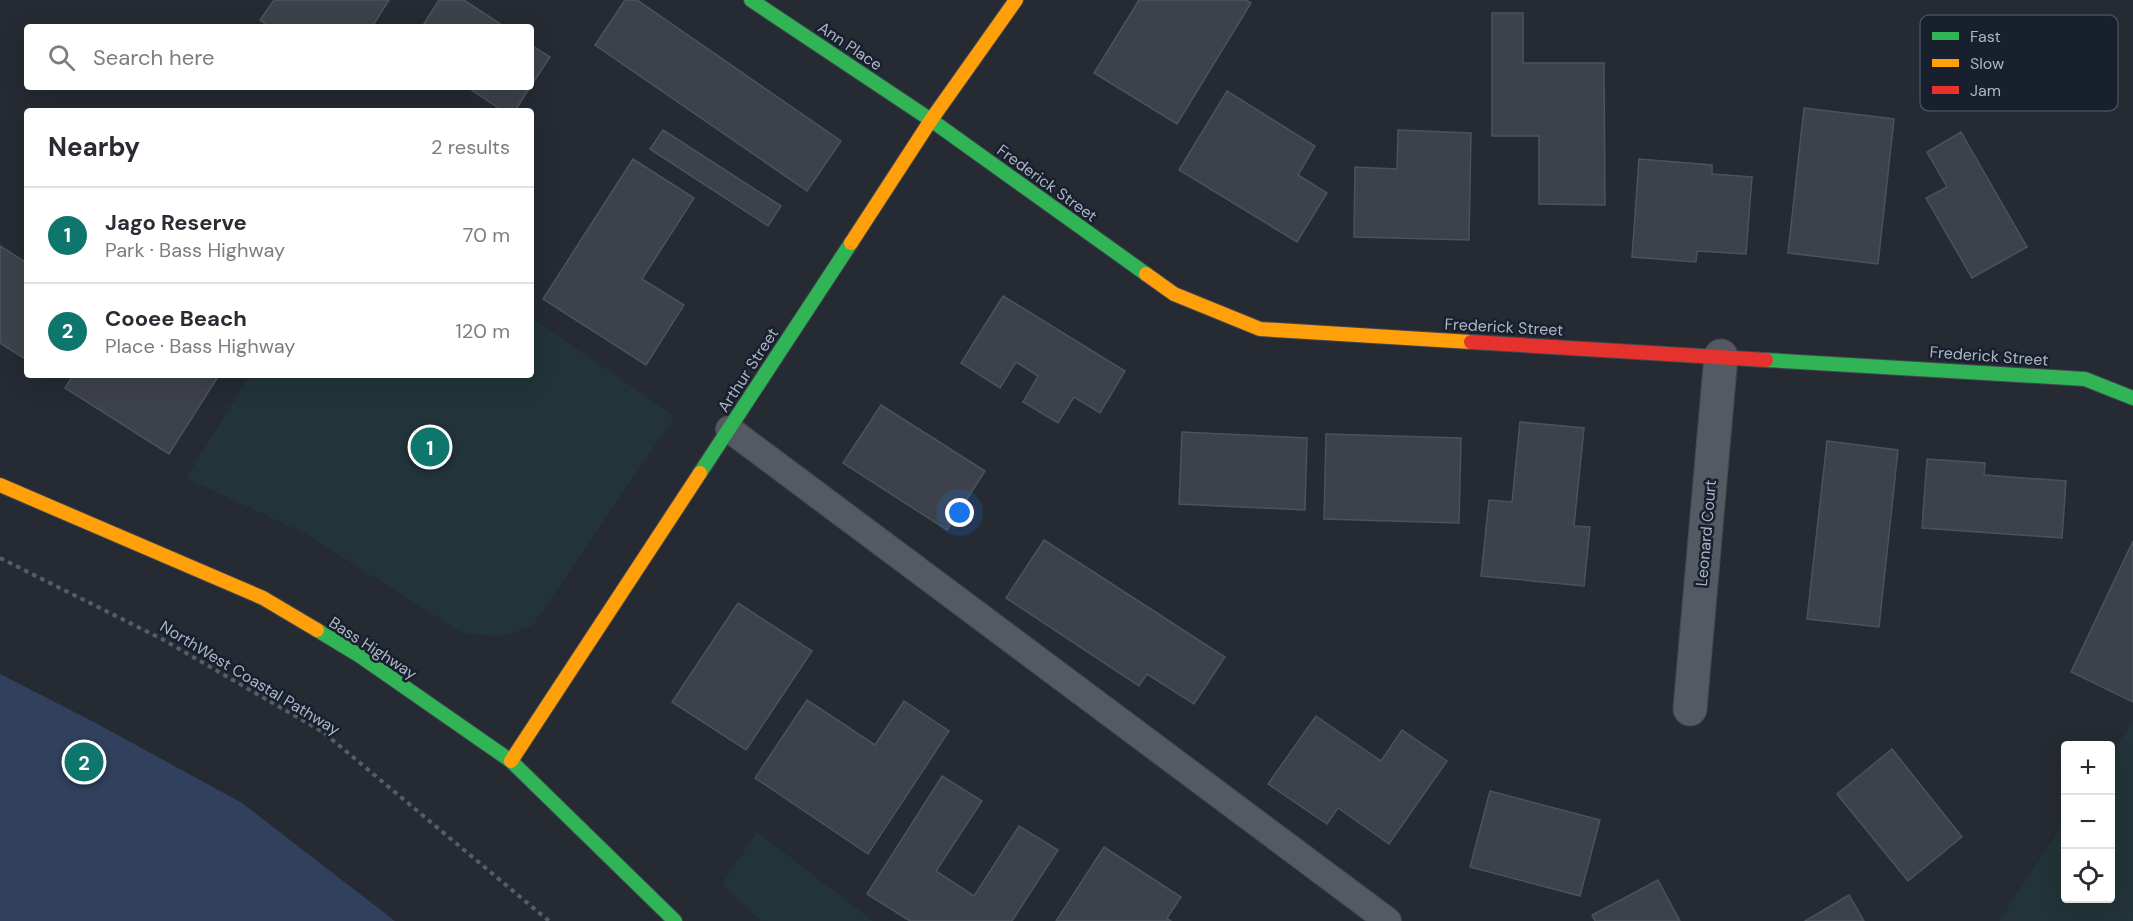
<!DOCTYPE html>
<meta charset="utf-8">
<style>
:root{--surface:#fff;--page:#f7f7f7;--text:#2b2b33;--muted:#7c7c81;--line:#e1e1e2;--accent:#0f766e}
body{margin:0;font-family:"DM Sans",sans-serif;background:var(--page);color:var(--text)}
.controls{position:absolute;right:18px;bottom:18px;display:grid;overflow:hidden;border-radius:6px;box-shadow:0 6px 24px #0002}
.controls button{width:54px;height:54px;display:grid;place-items:center;padding:0;border:0;border-bottom:2px solid var(--line);background:var(--surface);color:var(--text);font:30px sans-serif}
.you{position:absolute;left:960px;top:513px;width:21px;height:21px;margin:-15px;border:4px solid #fff;border-radius:50%;background:#1a73e8;box-shadow:0 0 0 9px #1a73e833}
.badge{display:grid;place-items:center;width:39px;height:39px;border-radius:50%;background:var(--accent);color:#fff;font-size:20px;font-weight:700}
.pin{position:absolute;translate:-50% -50%;border:3px solid #fff;box-shadow:0 2px 6px #0006}
.list{margin:0;padding:0;list-style:none}
h2{display:flex;justify-content:space-between;align-items:center;height:78px;margin:0;padding:0 24px;font-size:26px}
h2 small{font-size:20px;font-weight:400;color:var(--muted)}
.list li{display:grid;grid-template-columns:39px 1fr auto;gap:18px;align-items:center;box-sizing:border-box;height:96px;padding:0 24px;border-top:2px solid var(--line)}
.list b{display:block;font-size:22px;white-space:nowrap}
.list p{margin:0;font-size:20px;white-space:nowrap;color:var(--muted)}
.list em{font-size:20px;font-style:normal;color:var(--muted)}
.icon{flex:none;width:33px;height:33px;fill:none;stroke:currentColor;stroke-width:2;stroke-linecap:round;stroke-linejoin:round}
.map{position:relative;flex:none;width:2133px;height:921px;overflow:hidden}
.search{position:absolute;background:var(--surface);box-shadow:0 6px 24px #0002;left:24px;top:24px;width:510px;height:66px;display:flex;align-items:center;gap:15px;box-sizing:border-box;padding:0 21px;border-radius:6px;color:var(--muted);font-size:22px}
.panel{position:absolute;background:var(--surface);box-shadow:0 6px 24px #0002;left:24px;top:108px;width:510px;height:270px;border-radius:6px}
.map>svg:first-child{display:block}
</style>
<div class="map">
<svg width="2133" height="921" viewBox="0 0 2133 921">
<rect width="100%" height="100%" fill="#252a33"/>
<!-- green -->
<g fill="#223439">
<polygon points="531,318 675,416 533,625 502,637 462,633 306,534 186,478 250,375 531,375"/>
<polygon points="2133,720 2133,921 1999,921 2065,821 2066,898 2110,898 2111,754"/>
<polygon points="757,832 873,921 761,921 722,884"/>
</g>
<!-- water -->
<polygon fill="#31415d" points="0,674 92,721 242,803 395,921 0,921"/>
<!-- building -->
<g fill="#3d4149" stroke="#4c525c" stroke-width="1.5">
<polygon points="274,0 389,0 372,27 270,27 260,20"/>
<polygon points="439,0 464,0 505,27 422,27"/>
<polygon points="625,0 637,0 841,141 807,191 595,45"/>
<polygon points="1139,0 1246,0 1251,3 1177,124 1094,73"/>
<polygon points="1492,13 1523,13 1523,63 1604,63 1605,205 1539,204 1539,136 1492,136"/>
<polygon points="531,45 550,57 531,86"/>
<polygon points="467,87 530,87 515,111 503,111"/>
<polygon points="1227,91 1315,146 1298,175 1327,193 1297,242 1179,170"/>
<polygon points="1804,108 1894,119 1878,264 1788,253"/>
<polygon points="663,130 781,206 768,226 650,149"/>
<polygon points="1398,130 1471,133 1469,240 1354,237 1355,167 1397,169"/>
<polygon points="1961,132 2027,247 1972,278 1926,198 1947,187 1927,152"/>
<polygon points="633,159 694,198 642,279 684,305 646,365 543,299"/>
<polygon points="1639,159 1712,165 1712,174 1752,177 1746,254 1697,251 1696,262 1632,257"/>
<polygon points="0,246 27,263 27,360 0,343"/>
<polygon points="1003,296 1125,371 1100,413 1074,397 1058,423 1023,402 1038,376 1016,362 1000,388 961,363"/>
<polygon points="73,375 219,375 169,454 65,388"/>
<polygon points="881,405 985,471 947,530 843,463"/>
<polygon points="1520,422 1584,428 1574,526 1590,527 1584,586 1481,576 1489,500 1512,502"/>
<polygon points="1182,432 1307,438 1305,510 1179,504"/>
<polygon points="1326,434 1461,438 1459,523 1324,519"/>
<polygon points="1827,441 1898,450 1879,627 1807,619"/>
<polygon points="1927,459 1985,463 1984,475 2066,481 2062,538 1922,528"/>
<polygon points="1044,540 1225,657 1194,704 1147,674 1139,686 1006,598"/>
<polygon points="2133,541 2133,702 2071,672"/>
<polygon points="738,603 812,651 746,750 672,702"/>
<polygon points="807,700 875,745 904,701 949,731 868,854 755,778"/>
<polygon points="1316,716 1381,761 1402,730 1447,761 1389,844 1338,808 1327,824 1268,784"/>
<polygon points="1892,749 1962,837 1908,881 1837,794"/>
<polygon points="942,776 982,801 936,871 974,896 1019,826 1058,850 1012,921 910,921 867,894"/>
<polygon points="1490,791 1600,820 1580,896 1470,867"/>
<polygon points="1104,847 1181,897 1167,918 1171,921 1056,921"/>
<polygon points="1658,880 1680,921 1595,921 1592,915"/>
<polygon points="1849,895 1864,921 1805,921"/>
</g>
<g fill="none" stroke-linecap="round" stroke-linejoin="round">
<defs>
<polyline id="lane" points="729,429 1388,921"/>
<polyline id="street" points="1690,709 1721,356"/>
<g id="fast">
<polyline points="751,0 931,120 1146,274"/>
<polyline points="1766,360 2085,379 2133,398"/>
<polyline points="700,473 851,243"/>
<polyline points="317,630 360,656 511,761 675,921"/>
</g>
<g id="slow">
<polyline points="851,243 931,120 1016,0"/>
<polyline points="1146,274 1174,294 1260,329 1471,342"/>
<polyline points="0,485 263,598 317,630"/>
<polyline points="511,761 700,473"/>
</g>
<polyline id="jam" points="1471,342 1766,360"/>
</defs>
<!-- lane casing -->
<use href="#lane" stroke="#42464e" stroke-width="28"/>
<!-- street casing -->
<use href="#street" stroke="#42464e" stroke-width="35"/>
<!-- fast casing -->
<use href="#fast" stroke="#42464e" stroke-width="16"/>
<!-- slow casing -->
<use href="#slow" stroke="#42464e" stroke-width="16"/>
<!-- jam casing -->
<use href="#jam" stroke="#42464e" stroke-width="16"/>
<!-- path -->
<polyline stroke="#585d65" stroke-width="4" stroke-dasharray="4.5 4.5" stroke-linecap="butt" points="0,558 162,639 323,732 549,921"/>
<!-- lane -->
<use href="#lane" stroke="#545962" stroke-width="26"/>
<!-- street -->
<use href="#street" stroke="#545962" stroke-width="33"/>
<!-- fast -->
<use href="#fast" stroke="#30b455" stroke-width="14"/>
<!-- slow -->
<use href="#slow" stroke="#ff9f0a" stroke-width="14"/>
<!-- jam -->
<use href="#jam" stroke="#e5322d" stroke-width="14"/>
</g>
<g text-anchor="middle" dominant-baseline="central" stroke-width="5" stroke-linejoin="round" paint-order="stroke">
<!-- street labels -->
<g font-size="16" fill="#adb5c6" stroke="#18202e">
<text transform="translate(850 46) rotate(34)">Ann Place</text>
<text transform="translate(1047 183) rotate(36)">Frederick Street</text>
<text transform="translate(1504 327) rotate(3)">Frederick Street</text>
<text transform="translate(1989 356) rotate(4)">Frederick Street</text>
<text transform="translate(748 370) rotate(-57)">Arthur Street</text>
<text transform="translate(1706 533) rotate(-85)">Leonard Court</text>
<text transform="translate(373 648) rotate(33)">Bass Highway</text>
<text transform="translate(250 678) rotate(31)">NorthWest Coastal Pathway</text>
</g>
</g>
<!-- legend -->
<rect x="1920" y="15" width="198" height="96" rx="9" fill="#18202e" stroke="#454d5c" stroke-width="1.5"/>
<rect x="1932" y="32" width="27" height="8" fill="#30b455"/>
<rect x="1932" y="59" width="27" height="8" fill="#ff9f0a"/>
<rect x="1932" y="86" width="27" height="8" fill="#e5322d"/>
<g font-size="16" fill="#adb5c6">
<text x="1970" y="42">Fast</text>
<text x="1970" y="69">Slow</text>
<text x="1970" y="96">Jam</text>
</g>
</svg>
<div class="controls">
<button>+</button>
<button>−</button>
<button><svg class="icon" aria-label="locate" viewBox="0 0 24 24"><circle cx="12" cy="12" r="6"/><path d="M12 2v4M12 18v4M2 12h4M18 12h4"/></svg></button>
</div>
<div class="you"></div>
<div class="pin badge" style="left:430px;top:447px">1</div>
<div class="pin badge" style="left:84px;top:762px">2</div>
<div class="search"><svg class="icon" aria-label="search" viewBox="0 0 24 24"><circle cx="10" cy="10" r="6"/><path d="M15 15l6 6"/></svg>Search here</div>
<section class="panel">
<h2>Nearby<small>2 results</small></h2>
<ul class="list">
<li><span class="badge">1</span><div><b>Jago Reserve</b><p>Park · Bass Highway</p></div><em>70 m</em></li>
<li><span class="badge">2</span><div><b>Cooee Beach</b><p>Place · Bass Highway</p></div><em>120 m</em></li>
</ul>
</section>
</div>
